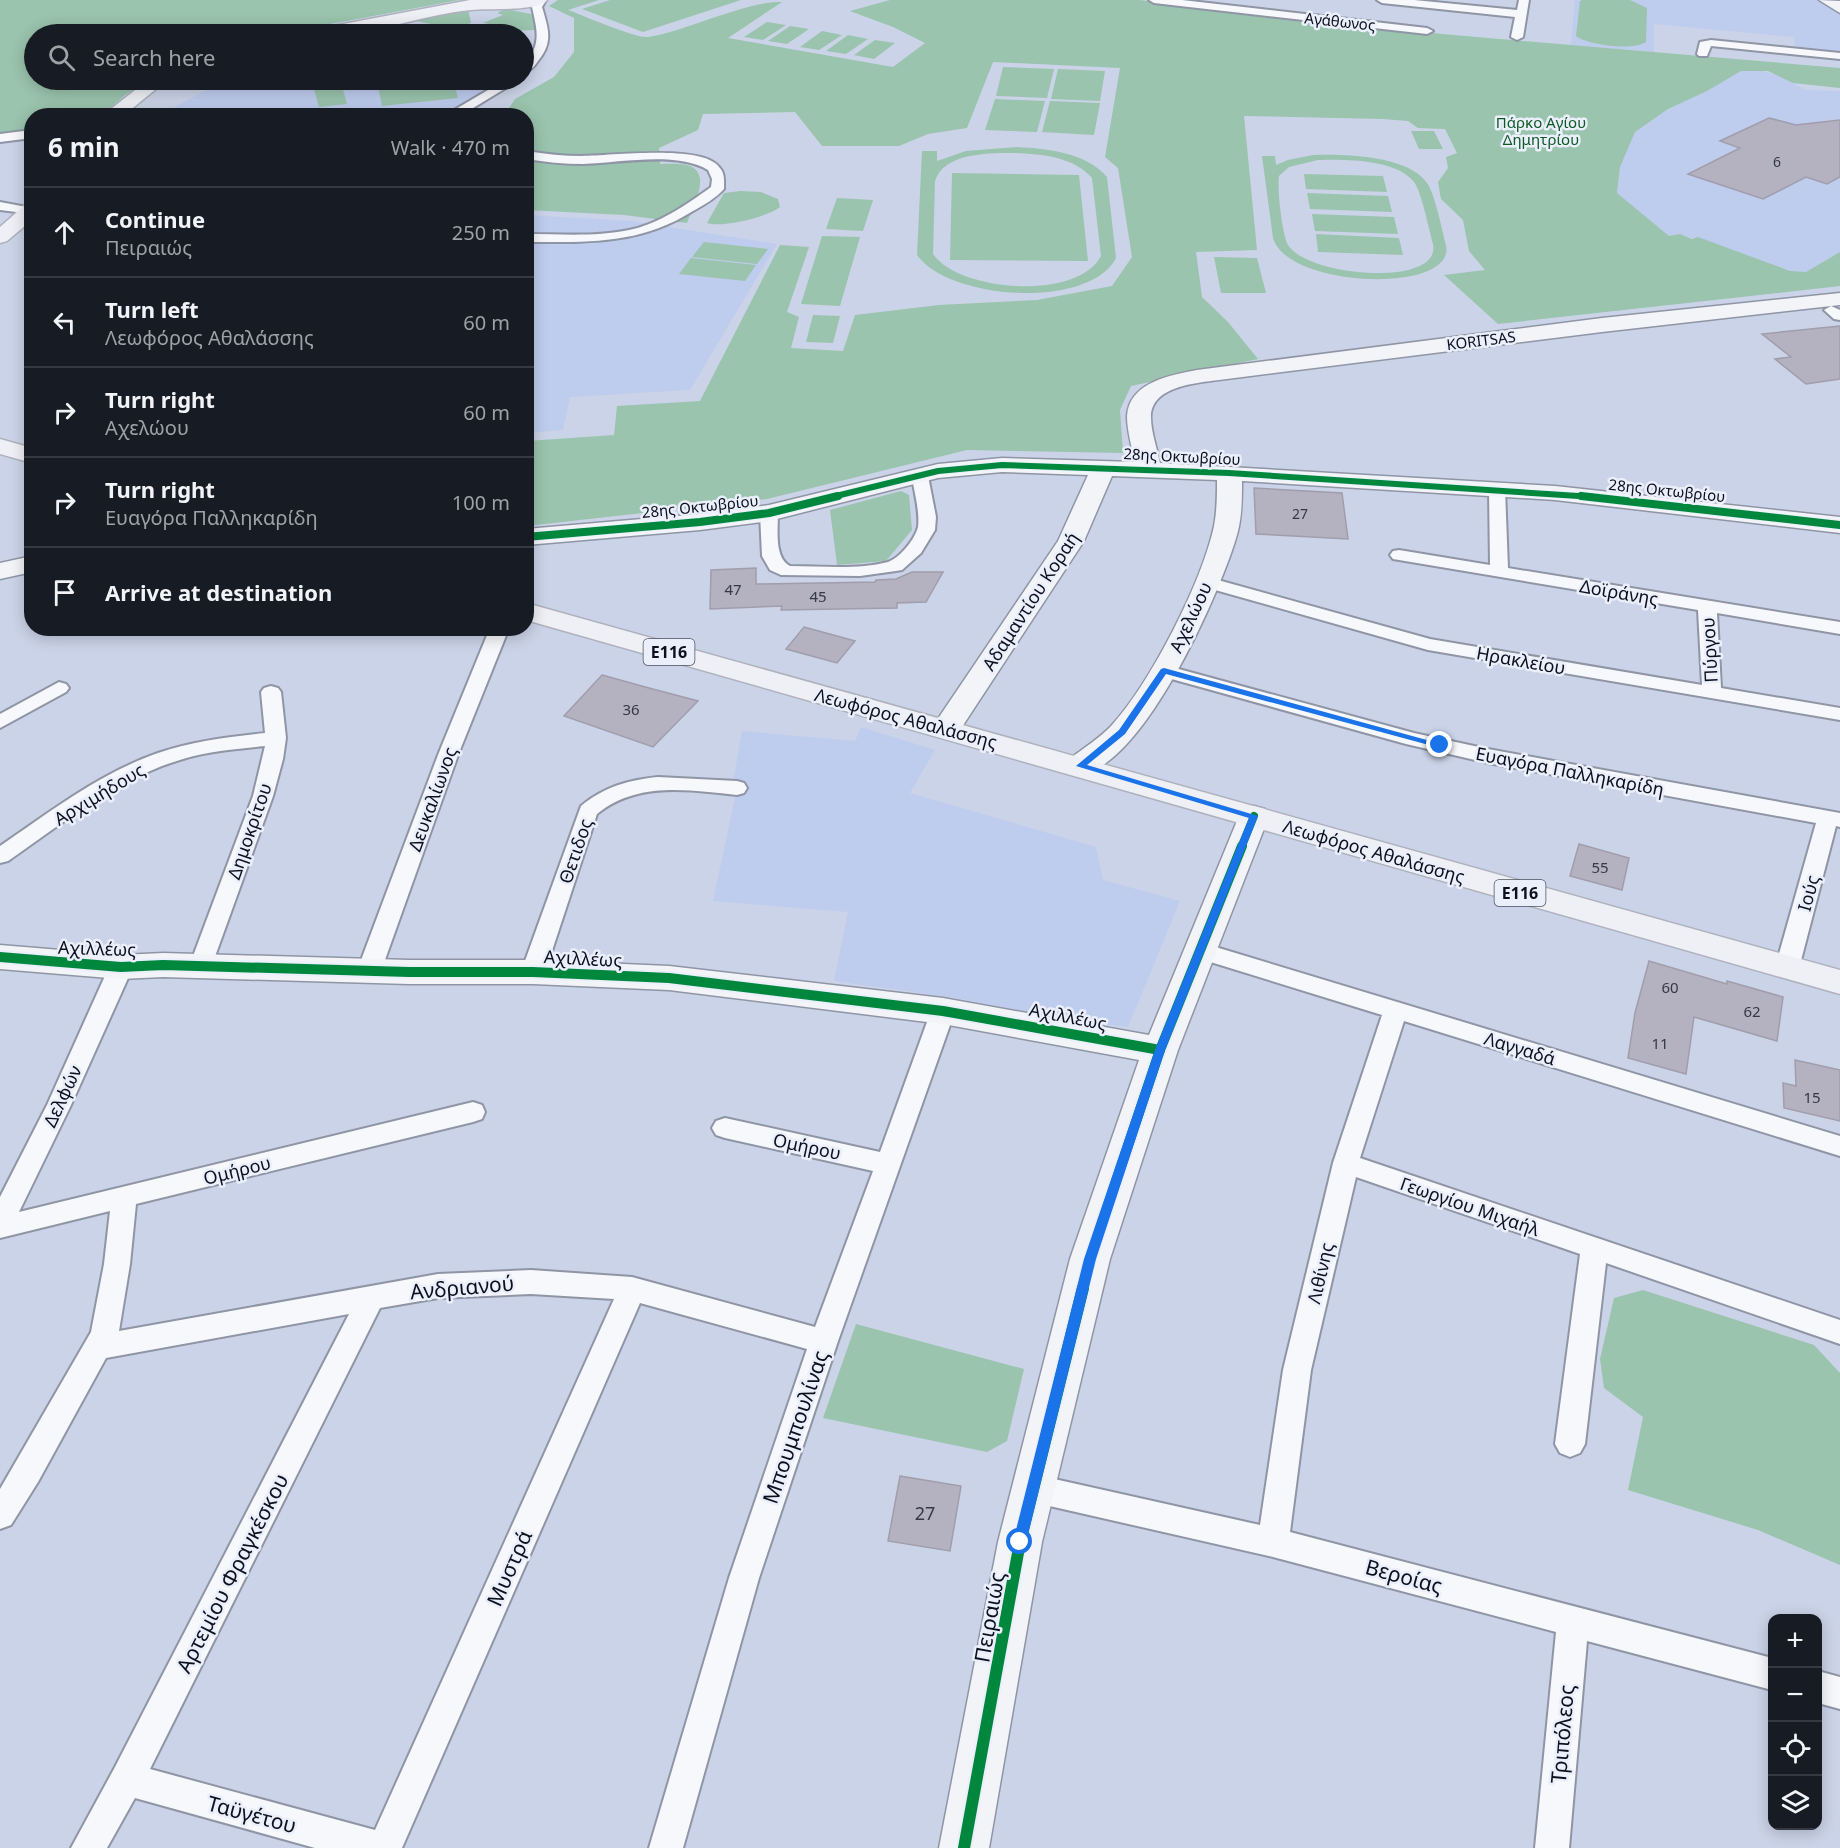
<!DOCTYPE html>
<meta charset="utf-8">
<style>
:root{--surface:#171b24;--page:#242831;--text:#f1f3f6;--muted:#9ea1a6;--line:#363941}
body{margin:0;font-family:"Noto Sans",sans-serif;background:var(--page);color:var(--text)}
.controls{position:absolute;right:18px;bottom:18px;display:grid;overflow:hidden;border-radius:12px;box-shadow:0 3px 15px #0003}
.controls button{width:54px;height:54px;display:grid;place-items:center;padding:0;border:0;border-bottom:2px solid var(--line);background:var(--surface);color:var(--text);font:30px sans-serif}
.stop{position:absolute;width:18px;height:18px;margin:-14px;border:4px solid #1a73e8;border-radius:50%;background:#fff}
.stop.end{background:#1a73e8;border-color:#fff;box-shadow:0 2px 6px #0008}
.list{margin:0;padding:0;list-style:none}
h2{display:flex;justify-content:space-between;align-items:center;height:78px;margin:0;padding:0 24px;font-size:26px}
h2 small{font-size:20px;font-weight:400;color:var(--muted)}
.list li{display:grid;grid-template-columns:39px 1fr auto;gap:18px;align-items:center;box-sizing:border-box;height:90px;padding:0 24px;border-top:2px solid var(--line)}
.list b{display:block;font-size:22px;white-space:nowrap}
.list p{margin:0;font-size:20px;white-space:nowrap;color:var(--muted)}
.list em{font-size:20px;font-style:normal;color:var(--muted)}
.icon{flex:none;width:33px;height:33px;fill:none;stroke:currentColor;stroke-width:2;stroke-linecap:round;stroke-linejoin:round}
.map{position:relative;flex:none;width:1840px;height:1848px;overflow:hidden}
.search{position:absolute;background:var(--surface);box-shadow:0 3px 15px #0003;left:24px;top:24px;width:510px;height:66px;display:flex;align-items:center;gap:15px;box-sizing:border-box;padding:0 21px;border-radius:33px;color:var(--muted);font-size:22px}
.panel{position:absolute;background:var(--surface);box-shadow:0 3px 15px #0003;left:24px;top:108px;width:510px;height:528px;border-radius:24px}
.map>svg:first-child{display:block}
</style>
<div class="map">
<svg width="1840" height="1848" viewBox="0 0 1840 1848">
<rect width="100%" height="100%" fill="#cbd3e8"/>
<!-- built -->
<g fill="#beccee">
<polygon points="1575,0 1820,0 1840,14 1840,52 1795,48 1794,37 1654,24 1654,52 1571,45"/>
<polygon points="1759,70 1780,76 1805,90 1840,91 1840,252 1806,272 1790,271 1680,234 1669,236 1617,193 1620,167 1635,132 1668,109 1707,91 1741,71"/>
<polygon points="224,80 475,80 477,84 495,85 472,102 444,115 159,116"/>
<polygon points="527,215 631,221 777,244 690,390 570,397 563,430 527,433"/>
<polygon points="861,727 935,750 910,793 1096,847 1103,880 1180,901 1128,1027 1042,1016 956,998 834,981 848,912 713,901 737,788 733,782 742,731 855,741"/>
</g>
<!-- green -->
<g fill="#9ac4ad" fill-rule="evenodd">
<polygon points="0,0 459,0 277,34 34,34 34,80 149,80 125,95 102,115 32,116 31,130 0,134"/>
<path d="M 558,0 L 599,0 L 568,10 C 582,15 637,39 648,37 C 683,32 749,0 782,2 L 728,38 L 893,67 L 925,43 L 893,27 L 850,11 L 890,0 L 1139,0 L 1442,34 L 1840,68 L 1840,88 L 1793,83 L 1768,71 L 1741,71 L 1707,91 L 1668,109 L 1635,132 L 1620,167 L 1617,193 L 1669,236 L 1680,234 L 1692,239 L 1698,237 L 1790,271 L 1806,272 L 1840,252 L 1840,286 L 1498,324 L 1444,275 L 1485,270 L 1469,251 L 1463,220 L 1441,199 L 1438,182 L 1448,168 L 1446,157 L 1457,153 L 1445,129 L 1418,128 L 1408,121 L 1383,119 L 1244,116 L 1257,250 L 1196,252 L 1202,297 L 1228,322 L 1258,359 L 1131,386 L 1120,410 L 1123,453 L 967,450 L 767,499 L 527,526 L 527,441 L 614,435 L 617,406 L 700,401 L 780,245 L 809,247 L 787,312 L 799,317 L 791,348 L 843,351 L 855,315 L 939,305 L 1037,300 L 1112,286 L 1132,257 L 1118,168 L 1105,157 L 1120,68 L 993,62 L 967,128 L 928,134 L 899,146 L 822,146 L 795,112 L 703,114 L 698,130 L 659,148 L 660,164 C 668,164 682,163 690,166 C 712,175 692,209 687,223 L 624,215 L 527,210 L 526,116 L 504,116 L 515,99 L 554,77 L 574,52 L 574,18 L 549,6 Z"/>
<polygon points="610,0 741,0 643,32 582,9"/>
<path d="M 1583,0 L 1630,0 L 1647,8 L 1646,42 C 1633,51 1588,45 1576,36 L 1580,1 Z"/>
<polygon points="468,9 471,23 456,29 411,20"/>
<polygon points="505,9 531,14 538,21 539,30 491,31 491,27 487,26 489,24 483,23 503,15 497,13"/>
<polygon points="767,22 786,25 763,40 744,37"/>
<polygon points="790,26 809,29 787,44 768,41"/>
<polygon points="822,31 842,35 819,50 800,47"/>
<polygon points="848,35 868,39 846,54 826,51"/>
<polygon points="875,40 895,43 874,59 854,55"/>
<polygon points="1003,67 1054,69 1047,98 996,96"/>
<polygon points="1058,69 1105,71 1100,101 1051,99"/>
<polygon points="377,80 453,80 458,98 382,106"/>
<polygon points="342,86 347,104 319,107 314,89"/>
<polygon points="995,99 1045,101 1037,132 985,130"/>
<polygon points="1050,101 1100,103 1094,135 1042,132"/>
<polygon points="1411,131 1434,131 1443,149 1419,149"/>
<path d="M 1017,147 C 1048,149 1085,152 1107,177 L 1116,258 C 1089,310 949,300 917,255 L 922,151 L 937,151 L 937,161 L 966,151 ZM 1016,153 C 1042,154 1074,157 1092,178 L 1101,256 C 1078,301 959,292 933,254 L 935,181 C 944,152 991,153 1016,153 Z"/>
<path d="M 1313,155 C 1343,154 1408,155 1427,183 C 1435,194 1442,230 1446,245 C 1457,294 1288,289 1273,238 L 1262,156 L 1275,156 L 1276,165 L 1288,160 ZM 1318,160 C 1343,159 1397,159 1414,182 C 1422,193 1429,230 1433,244 C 1442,288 1308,277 1288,245 C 1282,234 1277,188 1279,176 L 1289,167 Z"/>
<polygon points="952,173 1079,175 1088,261 950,260"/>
<polygon points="1304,174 1383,176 1387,192 1306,189"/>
<path d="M 741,191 L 761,192 L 778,199 L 780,207 C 767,217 723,228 707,223 L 724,193 Z"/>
<polygon points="1307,193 1388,196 1392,212 1310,209"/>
<polygon points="837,198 873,200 863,231 826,229"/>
<polygon points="1312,214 1394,217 1398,234 1315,231"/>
<polygon points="1316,234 1399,238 1403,255 1318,252"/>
<polygon points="822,236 860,237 840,306 801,304"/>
<polygon points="704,242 768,249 757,264 692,257"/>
<polygon points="1214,257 1257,258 1266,293 1221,293"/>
<polygon points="691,258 756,265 745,281 679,274"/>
<polygon points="813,315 840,316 833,343 806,342"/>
<polygon points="901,491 909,495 912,530 886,561 837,565 830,510"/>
<polygon points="1643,1290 1814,1345 1840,1373 1840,1565 1758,1530 1628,1490 1643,1417 1604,1388 1600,1359 1614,1298"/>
<polygon points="856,1324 1024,1369 1007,1441 987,1452 823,1418"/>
</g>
<!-- building -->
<g fill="#b4b1c1" stroke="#a09dac" stroke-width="1.5">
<polygon points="1769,118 1796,125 1840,120 1840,177 1827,184 1806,177 1763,199 1688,174 1740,148 1720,141"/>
<polygon points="1840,326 1840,379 1806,384 1775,359 1791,357 1762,334"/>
<polygon points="1254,488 1342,493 1348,539 1256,534"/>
<polygon points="756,568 756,584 875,582 876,580 896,579 912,572 943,572 926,602 897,603 897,608 781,610 782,606 710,609 711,570"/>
<polygon points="804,627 855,641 837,663 786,649"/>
<polygon points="602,675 649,688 698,701 653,747 564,716"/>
<polygon points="1579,844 1629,858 1622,890 1570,876"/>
<polygon points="1649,961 1727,984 1727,981 1783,997 1777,1041 1694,1017 1686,1074 1628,1058 1635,1013"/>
<polygon points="1795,1060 1840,1070 1840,1121 1784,1108 1783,1083 1796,1086"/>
<polygon points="900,1476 961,1486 950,1551 888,1541"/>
</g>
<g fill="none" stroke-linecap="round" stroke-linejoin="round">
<defs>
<g id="street">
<path d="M 536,0 L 546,0 L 542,7 C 548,28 554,42 538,61 C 534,67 530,71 524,73 L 524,64 C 542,45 537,30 532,7 Z"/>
<polygon points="1149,0 1182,0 1427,28 1433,31 1427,34 1154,3"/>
<polygon points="1377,0 1414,0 1517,10 1519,0 1529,0 1523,37 1517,40 1511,37 1515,17 1382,3"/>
<polygon points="1711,40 1840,53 1840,59 1711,46 1707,56 1699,56 1697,54 1700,42"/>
<polygon points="505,80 519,80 460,116 444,116"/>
<polygon points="32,130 32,138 0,142 0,134"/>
<path d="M 526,151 C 545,154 564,156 582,156 C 610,156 702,144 719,167 C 725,173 724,181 724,189 C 716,198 704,205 693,211 C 639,245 588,242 526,242 L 526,234 C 560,234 596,237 629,230 C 659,224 686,205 711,187 L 712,179 L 708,170 C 676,151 620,163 583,164 C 564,164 545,162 526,159 Z"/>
<polygon points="0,202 32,208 32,214 0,210"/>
<polygon points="1831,306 1840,310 1840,320 1834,319 1824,310"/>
<path d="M 920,471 L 928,476 L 936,517 L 935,530 L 921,553 L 902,570 L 896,571 L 860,576 L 781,575 L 770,570 L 762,556 L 760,513 L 763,509 L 775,509 L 778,513 C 778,529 774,558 790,566 C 821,566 858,570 888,562 C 900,558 915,539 918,527 C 920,511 914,492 912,476 Z"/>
<polygon points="1497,484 1503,485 1505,489 1508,568 1840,622 1840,634 1717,613 1721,688 1840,708 1840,720 1428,650 1201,586 1198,582 1201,578 1207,577 1430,639 1702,685 1698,610 1393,559 1390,555 1393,551 1399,550 1490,565 1489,489 1491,485"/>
<polygon points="490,628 509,628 458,755 381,971 377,977 369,979 361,977 357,971 438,755"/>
<polygon points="1164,665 1414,733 1488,749 1840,813 1840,827 1836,826 1799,968 1795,974 1787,976 1779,974 1775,968 1816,823 1488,763 1406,744 1157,675 1154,671 1157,667"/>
<polygon points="59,682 66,684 69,688 66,692 0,728 0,714"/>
<path d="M 271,686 L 278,688 L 281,692 L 286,738 L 283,759 L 273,796 L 209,973 L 201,975 L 193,973 L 189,967 L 253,796 L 265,746 C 237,749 209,751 183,759 C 117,778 63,823 8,861 L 0,863 L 0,846 C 50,812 100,773 158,753 C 192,741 229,737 265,733 L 261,692 L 264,688 Z"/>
<path d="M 658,777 L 737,781 L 744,783 L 747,788 L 744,793 L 737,795 C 689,790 637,781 597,814 L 545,972 L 541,978 L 533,980 L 525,978 L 521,972 L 581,806 C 604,787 628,780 658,777 Z"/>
<polygon points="1199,942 1840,1136 1840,1156 1404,1021 1360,1158 1840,1320 1840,1344 1606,1263 1585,1444 1580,1453 1570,1457 1560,1453 1555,1444 1580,1254 1356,1177 1311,1370 1290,1532 1772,1658 1772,1690 1587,1641 1569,1848 1535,1848 1556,1632 1273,1557 1032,1502 1021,1498 1017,1488 1021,1478 1032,1474 1260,1525 1283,1370 1333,1163 1382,1015 1191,956 1188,950 1191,944"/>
<path d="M 121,959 L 129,961 L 133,967 L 71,1105 L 19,1212 L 473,1102 L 482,1105 L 485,1112 L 482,1119 L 473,1122 L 136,1204 L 130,1264 L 119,1331 L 438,1274 L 531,1270 L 632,1277 L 815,1327 L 873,1171 L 725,1138 L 716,1135 L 712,1128 L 716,1121 L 725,1118 L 880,1152 L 931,1011 L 935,1005 L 943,1002 L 951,1005 L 955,1011 L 838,1341 L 759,1578 L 683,1848 L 649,1848 L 729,1578 L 807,1349 L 640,1303 L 402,1848 L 315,1848 L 135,1798 L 107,1848 L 71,1848 L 115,1767 L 349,1314 L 106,1358 L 38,1482 L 11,1525 L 0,1529 L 0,1489 L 91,1332 L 104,1264 L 110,1211 L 0,1238 L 0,1197 L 47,1105 L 109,967 L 113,961 ZM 531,1294 L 614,1299 L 375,1830 L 150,1769 L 380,1308 L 438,1298 Z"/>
<polygon points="1818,1671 1840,1677 1840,1709 1818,1703"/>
</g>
<g id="secondary">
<polygon points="1819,0 1840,1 1840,13"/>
<path d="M 1840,293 L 1840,305 L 1602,332 L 1219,380 C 1197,383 1151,386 1151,417 C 1151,432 1157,448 1160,463 L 1555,486 L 1840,517 L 1840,533 L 1555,500 L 1242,481 C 1242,498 1242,515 1238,531 C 1225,583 1135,790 1069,773 L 1065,766 L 1069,759 C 1084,748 1100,738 1112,725 C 1151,682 1202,582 1214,526 C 1217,511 1217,495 1217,480 L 1112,476 L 1084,541 L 956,736 L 946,738 L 936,736 L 931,729 L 1058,541 L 1088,475 L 1002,472 L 938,478 L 769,521 L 700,530 L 526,545 L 526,529 L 700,514 L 769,505 L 938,464 L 1002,458 L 1135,462 C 1132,448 1127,431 1127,416 C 1129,382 1171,375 1197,370 L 1602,318 Z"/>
<polygon points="32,556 32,572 0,579 0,563"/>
<polygon points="1254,806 1265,809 1269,816 1178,1050 1110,1259 1042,1542 989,1848 939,1848 998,1542 1070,1259 1139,1060 943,1024 669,990 533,984 409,984 163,977 121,979 0,969 0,945 121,955 163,953 409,960 533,960 669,966 943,998 1149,1035 1239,816 1243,809"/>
</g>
<g id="primary">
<path d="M 470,0 L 547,0 C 537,12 488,8 471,10 C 418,15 362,40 309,34 L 317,29 Z"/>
<polygon points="148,80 167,80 123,116 102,116"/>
<polygon points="32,203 32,220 7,241 0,243 0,227 25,205"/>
<polygon points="0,439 32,448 32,463 0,454"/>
<polygon points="526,603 1840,970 1840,994 526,620"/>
</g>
</defs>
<!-- street casing -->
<use href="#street" stroke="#8f95a5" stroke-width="4"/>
<!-- secondary casing -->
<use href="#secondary" stroke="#8f95a5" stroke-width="3"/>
<!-- primary casing -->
<use href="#primary" stroke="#afb2bd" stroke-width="3"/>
<!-- street -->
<use href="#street" fill="#f7f8fc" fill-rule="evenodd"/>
<!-- secondary -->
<use href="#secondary" fill="#f2f4f8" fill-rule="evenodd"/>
<!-- primary -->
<use href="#primary" fill="#eef0f5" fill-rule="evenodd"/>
<defs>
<polyline id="cycleway-far3" points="832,497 938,471 1002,465 1229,473 1594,497"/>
<g id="cycleway-far2">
<polyline points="1581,496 1840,525"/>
<polyline points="526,537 700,522 769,513 838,496"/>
<polyline points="1241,848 1254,816"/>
</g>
<g id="cycleway-far1">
<polyline points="0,957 121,967 163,965 409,972 533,972 669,978 943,1011 1160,1050"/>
<polyline points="1082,1290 1090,1259 1160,1050 1242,846"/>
</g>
<polyline id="cycleway" points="964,1848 1020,1542 1083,1288"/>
</defs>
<!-- cycleway-far3 casing -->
<use href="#cycleway-far3" stroke="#eaeffb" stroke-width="8"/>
<!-- cycleway-far2 casing -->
<use href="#cycleway-far2" stroke="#eaeffb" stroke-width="10"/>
<!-- cycleway-far1 casing -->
<use href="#cycleway-far1" stroke="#eaeffb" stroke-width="14"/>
<!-- cycleway casing -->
<use href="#cycleway" stroke="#eaeffb" stroke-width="16"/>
<!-- cycleway-far3 -->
<use href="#cycleway-far3" stroke="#00873e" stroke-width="6"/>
<!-- cycleway-far2 -->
<use href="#cycleway-far2" stroke="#00873e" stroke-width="8"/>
<!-- cycleway-far1 -->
<use href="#cycleway-far1" stroke="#00873e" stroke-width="10"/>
<!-- cycleway -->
<use href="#cycleway" stroke="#00873e" stroke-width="12"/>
</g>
<!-- route -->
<polygon fill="#1a73e8" points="1164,668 1445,745 1440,748 1166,674 1125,734 1087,765 1258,816 1165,1050 1096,1259 1026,1542 1024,1547 1020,1549 1015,1547 1013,1542 1084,1259 1155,1050 1249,818 1076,766 1119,730 1161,669"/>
<g text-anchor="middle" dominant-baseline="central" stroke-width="5" stroke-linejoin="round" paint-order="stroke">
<!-- far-number labels -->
<g font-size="14" fill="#353846">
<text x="1777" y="161">6</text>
<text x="1300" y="513">27</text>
</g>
<!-- far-street labels -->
<g font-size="15" fill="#0b101d" stroke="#eaeffb">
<text transform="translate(1340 21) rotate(6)">Αγάθωνος</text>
<text transform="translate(1481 340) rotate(-7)">KORITSAS</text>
<text transform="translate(1182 456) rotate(3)">28ης Οκτωβρίου</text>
<text transform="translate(1667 490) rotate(6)">28ης Οκτωβρίου</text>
<text transform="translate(700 506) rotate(-6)">28ης Οκτωβρίου</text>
</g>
<!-- far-park labels -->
<g font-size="15" fill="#0e5a23" stroke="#eaeffb">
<text x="1541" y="122">Πάρκο Αγίου<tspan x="1541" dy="17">Δημητρίου</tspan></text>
</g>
<!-- number labels -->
<g font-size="15" fill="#353846">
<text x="733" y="589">47</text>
<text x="818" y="596">45</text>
<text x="631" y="709">36</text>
<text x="1600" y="867">55</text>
<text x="1670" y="987">60</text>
<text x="1752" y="1011">62</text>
<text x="1660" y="1043">11</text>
<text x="1812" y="1097">15</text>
</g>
<!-- shield labels -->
<g fill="#eaeffb" stroke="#4e5360" stroke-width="1.5">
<rect x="643.5" y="639" width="51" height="26" rx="4.5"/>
<rect x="1494.5" y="880" width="51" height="26" rx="4.5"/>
</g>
<g font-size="16" font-weight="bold" fill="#0b101d">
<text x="669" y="652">E116</text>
<text x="1520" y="893">E116</text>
</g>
<!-- street labels -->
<g font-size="18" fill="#0b101d" stroke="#eaeffb">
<text transform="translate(1619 592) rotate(10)">Δοϊράνης</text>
<text transform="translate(1030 601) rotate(-57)">Αδαμαντίου Κοραή</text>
<text transform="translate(1190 617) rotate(-65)">Αχελώου</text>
<text transform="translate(1709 650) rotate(-93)">Πύργου</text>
<text transform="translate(1521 660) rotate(10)">Ηρακλείου</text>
<text transform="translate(906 718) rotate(15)">Λεωφόρος Αθαλάσσης</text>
<text transform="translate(1570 771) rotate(11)">Ευαγόρα Παλληκαρίδη</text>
<text transform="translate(99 794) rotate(-31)">Αρχιμήδους</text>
<text transform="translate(432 799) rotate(-70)">Δευκαλίωνος</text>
<text transform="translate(249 831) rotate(-71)">Δημοκρίτου</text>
<text transform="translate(575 851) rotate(-71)">Θετιδος</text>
<text transform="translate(1374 851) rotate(16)">Λεωφόρος Αθαλάσσης</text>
<text transform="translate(1808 893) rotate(-75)">Ιούς</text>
<text transform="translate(97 948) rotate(2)">Αχιλλέως</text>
<text transform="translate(583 958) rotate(3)">Αχιλλέως</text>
<text transform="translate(1068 1016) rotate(11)">Αχιλλέως</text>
<text transform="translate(1520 1048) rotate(17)">Λαγγαδά</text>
<text transform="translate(62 1096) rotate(-65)">Δελφών</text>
<text transform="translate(807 1146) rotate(12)">Ομήρου</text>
<text transform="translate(237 1170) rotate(-14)">Ομήρου</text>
<text transform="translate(1470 1206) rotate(19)">Γεωργίου Μιχαήλ</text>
<text transform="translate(1320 1273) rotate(-77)">Λιθίνης</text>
</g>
<!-- near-number labels -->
<g font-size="18" fill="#353846">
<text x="925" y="1513">27</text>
</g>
<!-- near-street labels -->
<g font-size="21" fill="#0b101d" stroke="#eaeffb">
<text transform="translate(462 1287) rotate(-5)">Ανδριανού</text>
<text transform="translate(795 1427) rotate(-71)">Μπουμπουλίνας</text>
<text transform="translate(509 1568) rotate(-66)">Μυστρά</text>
<text transform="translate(232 1573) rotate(-63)">Αρτεμίου Φραγκέσκου</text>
<text transform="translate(1404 1576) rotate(15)">Βεροίας</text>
<text transform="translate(989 1617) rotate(-80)">Πειραιώς</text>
<text transform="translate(1562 1734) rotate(-85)">Τριπόλεος</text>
<text transform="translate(252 1814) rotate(15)">Ταϋγέτου</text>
</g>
</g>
</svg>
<div class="controls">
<button>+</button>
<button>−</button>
<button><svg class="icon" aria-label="locate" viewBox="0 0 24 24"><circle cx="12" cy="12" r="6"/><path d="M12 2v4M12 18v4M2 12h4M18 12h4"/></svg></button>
<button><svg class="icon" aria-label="layers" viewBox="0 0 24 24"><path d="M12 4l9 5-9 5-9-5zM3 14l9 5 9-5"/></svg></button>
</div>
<div class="stop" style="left:1020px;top:1542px"></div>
<div class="stop end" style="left:1440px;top:745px"></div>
<div class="search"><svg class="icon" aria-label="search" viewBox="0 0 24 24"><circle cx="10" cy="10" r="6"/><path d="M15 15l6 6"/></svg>Search here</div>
<section class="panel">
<h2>6 min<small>Walk · 470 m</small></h2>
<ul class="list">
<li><svg class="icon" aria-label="ahead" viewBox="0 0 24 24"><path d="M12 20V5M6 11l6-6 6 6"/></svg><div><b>Continue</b><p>Πειραιώς</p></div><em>250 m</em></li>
<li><svg class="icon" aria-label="left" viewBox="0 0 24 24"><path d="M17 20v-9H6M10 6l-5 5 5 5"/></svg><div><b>Turn left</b><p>Λεωφόρος Αθαλάσσης</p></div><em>60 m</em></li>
<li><svg class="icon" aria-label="right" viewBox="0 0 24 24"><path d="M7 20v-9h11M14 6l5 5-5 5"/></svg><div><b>Turn right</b><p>Αχελώου</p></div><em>60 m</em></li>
<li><svg class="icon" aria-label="right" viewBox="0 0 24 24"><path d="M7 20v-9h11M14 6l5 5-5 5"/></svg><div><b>Turn right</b><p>Ευαγόρα Παλληκαρίδη</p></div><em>100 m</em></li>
<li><svg class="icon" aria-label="arrive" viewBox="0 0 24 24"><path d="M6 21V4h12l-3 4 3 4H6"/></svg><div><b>Arrive at destination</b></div></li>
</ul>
</section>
</div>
